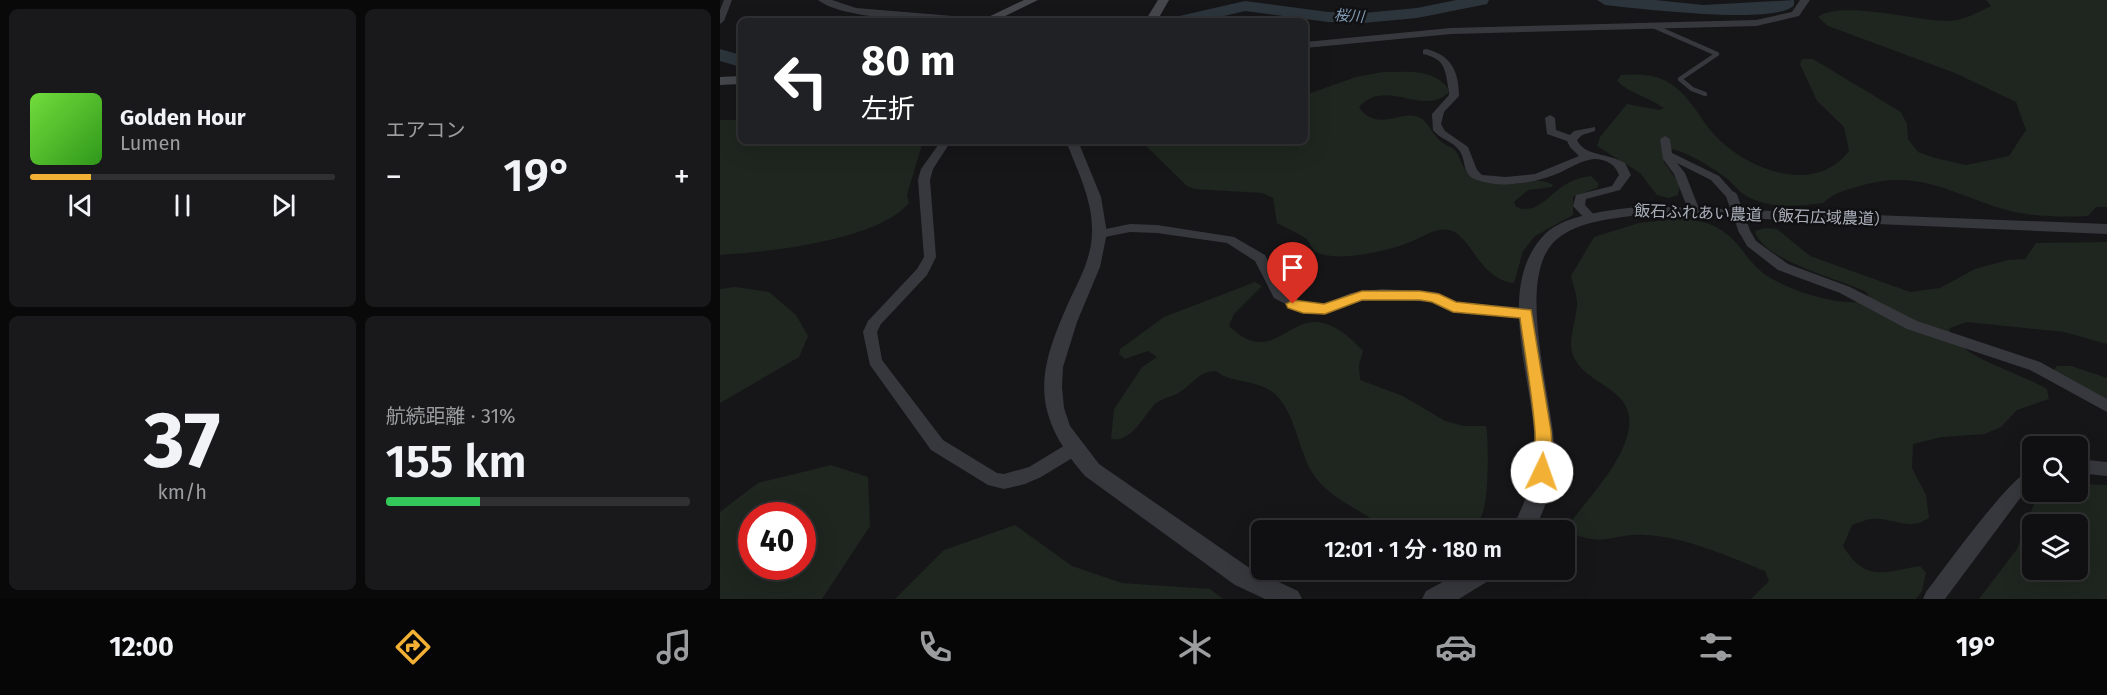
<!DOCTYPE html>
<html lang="ja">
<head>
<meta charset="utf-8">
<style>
  body { margin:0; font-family:"Fira Sans","Noto Sans JP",sans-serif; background:#19191b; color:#f1f3f6; height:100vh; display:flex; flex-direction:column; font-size:22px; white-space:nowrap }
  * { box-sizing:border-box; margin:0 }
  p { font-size:20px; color:#9c9d9f }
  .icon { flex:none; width:33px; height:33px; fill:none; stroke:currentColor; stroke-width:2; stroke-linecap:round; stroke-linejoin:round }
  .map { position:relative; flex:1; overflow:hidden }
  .drawer { display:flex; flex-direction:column; gap:9px; padding:9px; background:#09090a; width:720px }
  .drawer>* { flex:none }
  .guide { position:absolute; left:18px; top:18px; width:570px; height:126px; border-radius:9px; box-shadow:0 6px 24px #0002,0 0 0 2px #303032; background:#202124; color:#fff; overflow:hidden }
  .tools { position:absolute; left:1302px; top:436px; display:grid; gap:12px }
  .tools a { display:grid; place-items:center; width:66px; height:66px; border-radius:9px; background:#101012; box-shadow:0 6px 24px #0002,0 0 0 2px #303032; font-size:30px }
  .speed { position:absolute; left:18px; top:502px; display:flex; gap:12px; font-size:30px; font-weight:700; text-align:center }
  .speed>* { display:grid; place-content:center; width:78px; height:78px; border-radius:50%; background:#101012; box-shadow:0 6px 24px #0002,0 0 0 2px #303032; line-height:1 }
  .speed .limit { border:9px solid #d22; background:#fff; color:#111 }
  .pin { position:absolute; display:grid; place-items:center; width:51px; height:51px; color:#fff; margin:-62px -26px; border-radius:50% 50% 50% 0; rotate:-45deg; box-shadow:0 0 6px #0007 }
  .pin .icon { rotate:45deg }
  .me { position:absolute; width:66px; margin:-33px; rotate:3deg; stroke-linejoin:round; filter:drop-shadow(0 0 4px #0008) }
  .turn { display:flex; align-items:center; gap:21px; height:126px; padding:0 24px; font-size:27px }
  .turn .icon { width:78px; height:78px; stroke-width:2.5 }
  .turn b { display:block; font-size:42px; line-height:51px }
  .big { font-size:45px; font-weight:600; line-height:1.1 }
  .drawer .tile { flex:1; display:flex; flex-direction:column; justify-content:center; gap:9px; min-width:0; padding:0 21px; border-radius:9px; background:#19191b }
  .drawer .dial { align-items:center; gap:0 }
  .dial b { font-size:78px; line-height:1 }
  .song { display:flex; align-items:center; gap:18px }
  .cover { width:72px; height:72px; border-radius:9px; background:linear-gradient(135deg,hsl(100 70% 55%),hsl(110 70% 35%)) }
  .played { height:6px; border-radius:3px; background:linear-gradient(90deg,#f2b134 20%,#303032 20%) }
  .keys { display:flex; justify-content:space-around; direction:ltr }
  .heat { display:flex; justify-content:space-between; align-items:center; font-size:33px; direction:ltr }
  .charge { height:9px; border-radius:4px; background:linear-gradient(90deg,#34c759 31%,#303032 0) }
  .drawer .tiles { flex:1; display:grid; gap:9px; grid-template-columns:repeat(2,1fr) }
  .trip { position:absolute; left:531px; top:520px; width:324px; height:60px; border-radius:9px; background:#101012; box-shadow:0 6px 24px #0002,0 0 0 2px #303032; font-weight:600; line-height:60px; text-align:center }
  .dock { display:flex; height:96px; justify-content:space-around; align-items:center; background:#060607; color:#9c9d9f }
  .dock .icon { width:42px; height:42px }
  .dock .on { color:#f2b134 }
  .dock b { font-size:27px; color:#f1f3f6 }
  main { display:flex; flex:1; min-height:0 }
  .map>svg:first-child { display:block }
  .green { fill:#1e261f; fill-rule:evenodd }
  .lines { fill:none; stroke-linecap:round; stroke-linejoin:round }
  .river { fill:#2c353c; fill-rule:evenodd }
  .service { stroke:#37383d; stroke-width:4.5 }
  .minor { fill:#37383d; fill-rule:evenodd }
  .tertiary { fill:#37383d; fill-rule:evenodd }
  .secondary { fill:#45474d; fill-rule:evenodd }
  .minor-bridge { stroke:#37383d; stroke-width:11 }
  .route { fill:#f2b134; stroke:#9d7322; stroke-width:1.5 }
  .labels { text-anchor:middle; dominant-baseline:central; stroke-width:5; stroke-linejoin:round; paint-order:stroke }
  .far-water-label { font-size:15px; font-style:italic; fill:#7f9bb3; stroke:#111113 }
  .street-label { font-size:16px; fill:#a8adb8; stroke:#111113 }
</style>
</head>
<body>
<main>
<section class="drawer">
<div class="tiles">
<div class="tile">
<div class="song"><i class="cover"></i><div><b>Golden Hour</b><p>Lumen</p></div></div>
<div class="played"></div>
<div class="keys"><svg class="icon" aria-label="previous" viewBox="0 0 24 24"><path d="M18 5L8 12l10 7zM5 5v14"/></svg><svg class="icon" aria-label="pause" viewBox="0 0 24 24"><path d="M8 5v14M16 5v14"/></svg><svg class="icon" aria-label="next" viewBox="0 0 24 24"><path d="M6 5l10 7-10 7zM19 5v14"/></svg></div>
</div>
<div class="tile"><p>エアコン</p>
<div class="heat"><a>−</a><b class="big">19°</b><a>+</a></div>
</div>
<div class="tile dial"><b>37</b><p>km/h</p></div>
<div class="tile"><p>航続距離 · 31%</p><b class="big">155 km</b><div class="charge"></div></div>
</div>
</section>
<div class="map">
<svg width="1387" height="599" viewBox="0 0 1387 599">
  <rect width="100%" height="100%" fill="#161618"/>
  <path class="green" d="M1266 0H1387V207H1376L1368 216C1346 217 1322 217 1300 213 1241 201 1205 166 1140 186 1125 190 1114 193 1103 203 1078 206 1053 209 1030 198 1019 193 1014 184 1005 177 988 165 962 148 942 148L944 162 960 185 958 195 949 198 937 195 920 173 877 146 880 137 907 104 939 110 944 108C929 97 910 94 897 81L901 75C916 74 932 74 946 81 967 92 978 115 992 132 1024 169 1094 197 1129 151L1124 127 1097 101 1080 64 1082 59H1093L1181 112 1187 124 1188 139 1198 152 1215 158 1246 165 1289 156 1306 130 1296 102 1235 73 1108 26 1098 17C1120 0 1196 21 1227 21 1243 21 1256 13 1271 6Z
    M663 72C688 72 715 68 730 91 705 119 666 76 639 107 658 135 684 106 702 119 710 125 714 137 723 143 727 146 732 147 735 150 742 159 742 171 753 177 764 182 781 184 793 184 808 184 819 176 833 185L832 187 808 190 794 202 796 207C817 215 829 195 843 186 852 180 862 177 871 176L879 184 877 188 853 197V215L815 236 803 251 794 283C758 279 751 234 729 230 716 227 701 238 690 242 669 251 616 263 596 252 591 249 590 241 585 238 577 232 565 228 557 223L553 198 542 193 474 189 467 186 421 141H585V95L636 77Z
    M0 120H21V141H203L187 195 189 203C157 241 48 252 0 255Z
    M963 218C973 220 985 222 994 226 1018 237 1024 258 1043 273 1066 290 1125 310 1151 299L1146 292C1120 279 1041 260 1035 231L1045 228 1057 229 1090 256 1190 292 1220 288 1255 269 1288 260 1305 259 1316 243 1387 242V344L1344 332 1247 322 1230 328 1229 335C1253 362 1296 371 1327 389L1329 399 1297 410 1281 427 1265 434 1222 437 1193 444 1192 468 1206 495 1209 518C1188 532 1173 517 1151 519 1145 520 1138 523 1132 525L1123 546C1146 583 1163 572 1200 566L1206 573 1202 591 1196 599H1031L1049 581 1045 571C1007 556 966 537 925 535 896 533 887 546 856 535L850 523C870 495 934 432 899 397 885 383 863 376 854 358 846 342 857 320 857 303 857 295 853 285 851 276L874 237 919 223Z
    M535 282 542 286 514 314 509 326C549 365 566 320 597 322 616 324 631 338 643 351L639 365 640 380 683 396 725 421 744 426H766C769 443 769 502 761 517 758 522 751 527 747 531H669C645 511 614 502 595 477 578 453 577 415 555 394 538 379 512 384 496 371 479 371 473 384 460 392 452 397 441 398 434 405 423 417 411 443 391 439L394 409 422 367 437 357 428 351 405 359 399 354 400 349 444 317Z
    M15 287 49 292 76 315 88 336 79 357 0 403V289Z
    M1337 366H1351L1387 378V402L1333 371Z
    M111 465 148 477 150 526 102 599H0V512L38 483ZM32 516H82V567H32Z
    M1360 484 1387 485V599H1259L1297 549 1314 504 1342 492H1358ZM1312 525H1358V570H1312Z
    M295 525 352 566 402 583 490 589 503 599H175L224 550Z"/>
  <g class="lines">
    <path class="river" d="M736 0H769L767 4 697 18 643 23 608 22 525 11 483 21H452L455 17 525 1 608 12 643 13 697 8Z
      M877 0H935L983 5 1074 0V5C1058 26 915 8 885 5Z
      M0 49 21 55V67L0 61Z"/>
    <path class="service" d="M931 25 997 54 960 79 972 89 985 94"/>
    <path class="minor" d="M4 0H12L4 21 0 24V10Z
      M706 49C731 55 739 71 739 96L724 112 721 124 725 131 748 147 757 170 762 175 786 177 815 174 859 156 850 147 847 141 827 134 825 118 830 115 835 118 836 130 850 135 854 131 875 127V131L862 135 857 140C864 156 888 153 905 163L911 175 900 190 866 199 865 205 876 217 870 221 866 220 853 206 856 195 892 186 899 175C895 164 886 159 874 159 862 160 850 168 839 173 816 183 781 189 757 180 741 175 747 160 739 150 732 141 720 139 713 130L712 114 729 95V91C725 70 726 59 703 54V50Z
      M945 136 950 139 952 153 999 176 1016 195 1018 197 1016 199H1008L991 180 957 163 965 173 980 211 974 215 970 214 954 174 943 159 940 139Z
      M221 141H231L213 169 210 180 216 257 207 275 161 324 157 332 162 360 223 440 277 473 284 474 309 467 347 444 353 442 359 444 361 449 359 454 321 477 305 484 284 489 268 485 211 450 150 365 143 332 148 321 197 269 204 257 198 180 201 169Z
      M410 224 437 225 514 237 545 255 564 292 585 303 604 304 631 293 662 289 715 292 736 302 806 308 813 313 806 318 733 312 712 302 662 299 633 302 605 314 583 313 554 298 535 261 507 243 437 233 410 232 380 238 374 234 376 231Z
      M1024 226 1028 227 1036 241 1068 264 1130 287 1197 321 1320 362 1387 399V412L1310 370 1187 329 1120 293 1058 270 1027 246 1018 230Z
      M1358 459 1387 462V476L1358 473Z
      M1312 469V486L1301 497 1225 599H1203L1206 592C1225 568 1289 477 1312 469Z"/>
    <path class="tertiary" d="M98 0H112L136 8 257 18 262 21C225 21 126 22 98 0Z
      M1080 0H1090L1079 16 1036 26 731 34 585 48V42L731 28 1036 20 1072 12Z
      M346 141H358L381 197 387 233 380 267 357 322 343 367 342 387 344 408 350 426 379 464 531 569 578 591 582 599H545L515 585 365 476C309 410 317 372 351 297 361 277 372 255 372 232 373 200 357 170 346 141Z
      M924 206 1387 224V234L924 214C895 219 860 220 837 239 792 277 835 402 835 457 835 483 825 508 814 531H791C802 507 814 485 815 458 818 390 771 289 825 234 846 213 896 210 924 206Z
      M745 570H776L773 578 739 599H702L706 591Z"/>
    <path class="secondary" d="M304 0H318L275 21H260Z
      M438 0H449L437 21H425Z
      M21 76V84L0 85V77Z"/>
    <path class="minor-bridge" d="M1012 197 1024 230"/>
  </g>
  <path class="route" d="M642 291H700L719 294 736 302 811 310 831 431 833 459 828 477 822 480 816 477C812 469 816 443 815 431 812 393 805 355 800 318L733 312 712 302 700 300H642L605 314 583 313 568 308 566 304 573 300 604 304Z"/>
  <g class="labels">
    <g class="far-water-label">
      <text transform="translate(629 16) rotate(4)">桜川</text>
    </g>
    <g class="street-label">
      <text transform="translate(1042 215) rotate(2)">飯石ふれあい農道（飯石広域農道）</text>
    </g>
  </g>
</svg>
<div class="tools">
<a><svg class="icon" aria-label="search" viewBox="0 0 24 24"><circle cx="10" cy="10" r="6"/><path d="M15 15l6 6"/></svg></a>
<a><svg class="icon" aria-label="layers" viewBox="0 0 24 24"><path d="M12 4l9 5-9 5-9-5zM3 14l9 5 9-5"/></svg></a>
</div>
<div class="speed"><div class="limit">40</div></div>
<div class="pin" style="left:573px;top:304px;background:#d93025"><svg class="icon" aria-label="arrive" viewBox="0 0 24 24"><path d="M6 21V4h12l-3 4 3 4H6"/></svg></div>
<svg class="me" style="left:822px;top:472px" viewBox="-20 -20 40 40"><circle r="19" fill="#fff"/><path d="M0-13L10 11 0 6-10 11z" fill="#f2b134"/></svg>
<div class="trip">12:01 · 1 分 · 180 m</div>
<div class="guide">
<div class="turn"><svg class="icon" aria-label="left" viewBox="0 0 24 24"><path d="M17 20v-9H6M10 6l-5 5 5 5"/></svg><div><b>80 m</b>左折</div></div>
</div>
</div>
</main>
<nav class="dock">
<b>12:00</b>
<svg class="icon on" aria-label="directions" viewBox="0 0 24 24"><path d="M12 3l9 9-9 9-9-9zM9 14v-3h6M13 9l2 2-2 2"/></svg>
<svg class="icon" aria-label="music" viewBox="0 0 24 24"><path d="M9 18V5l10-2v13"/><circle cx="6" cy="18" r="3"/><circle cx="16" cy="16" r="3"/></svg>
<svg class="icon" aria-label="phone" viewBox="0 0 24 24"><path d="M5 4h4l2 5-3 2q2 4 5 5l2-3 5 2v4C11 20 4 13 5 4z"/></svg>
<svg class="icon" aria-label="climate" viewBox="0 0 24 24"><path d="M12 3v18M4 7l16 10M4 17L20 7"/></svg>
<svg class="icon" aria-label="car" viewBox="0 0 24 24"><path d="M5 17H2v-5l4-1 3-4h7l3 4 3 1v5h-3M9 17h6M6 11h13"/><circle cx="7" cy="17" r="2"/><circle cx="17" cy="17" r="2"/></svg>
<svg class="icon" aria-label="filters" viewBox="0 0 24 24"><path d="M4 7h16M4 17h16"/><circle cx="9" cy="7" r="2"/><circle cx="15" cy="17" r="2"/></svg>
<b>19°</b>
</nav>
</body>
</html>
